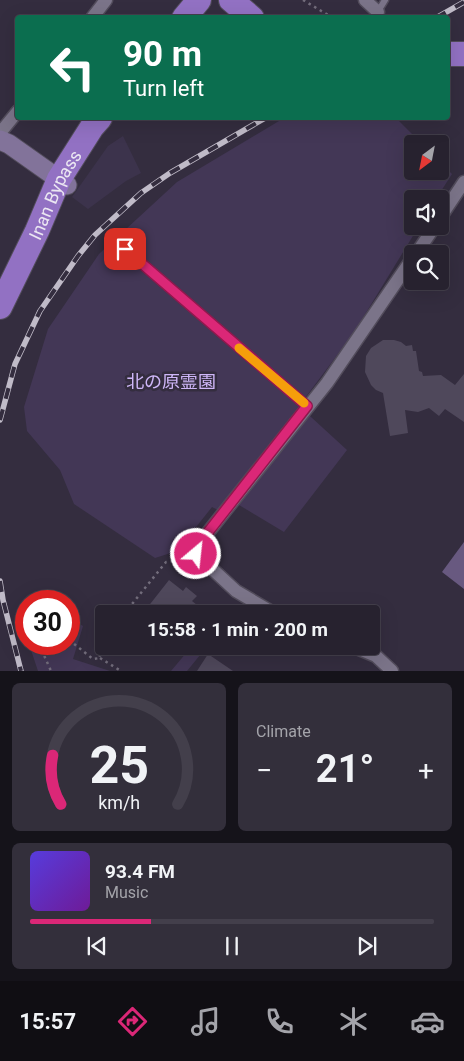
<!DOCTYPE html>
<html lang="en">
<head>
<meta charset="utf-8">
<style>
  body { margin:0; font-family:Roboto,"Noto Sans JP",sans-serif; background:#332f3b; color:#f1f3f6; height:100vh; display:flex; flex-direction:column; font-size:19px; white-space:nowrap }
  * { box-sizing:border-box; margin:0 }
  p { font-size:16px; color:#a4a4aa }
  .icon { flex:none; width:28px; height:28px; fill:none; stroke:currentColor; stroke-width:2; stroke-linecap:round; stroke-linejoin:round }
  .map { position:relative; height:671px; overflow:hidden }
  .side { display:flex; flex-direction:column; gap:12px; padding:12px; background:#15131a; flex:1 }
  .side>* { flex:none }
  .banner { position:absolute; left:15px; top:15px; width:435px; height:105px; border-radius:5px; box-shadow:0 5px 20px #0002,0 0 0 1px #433f4b; background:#0b6e4f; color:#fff; overflow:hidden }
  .needle { width:32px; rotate:212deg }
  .buttons { position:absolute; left:404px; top:135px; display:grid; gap:10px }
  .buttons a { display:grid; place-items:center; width:45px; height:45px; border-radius:5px; background:#27222f; box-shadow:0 5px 20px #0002,0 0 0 1px #433f4b; font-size:25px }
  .speed { position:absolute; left:15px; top:590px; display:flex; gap:10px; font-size:25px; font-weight:700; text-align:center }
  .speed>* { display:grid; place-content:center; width:65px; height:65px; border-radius:50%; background:#27222f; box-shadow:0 5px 20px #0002,0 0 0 1px #433f4b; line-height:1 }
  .speed .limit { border:8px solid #d22; background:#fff; color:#111 }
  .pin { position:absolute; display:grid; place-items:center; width:42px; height:42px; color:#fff; margin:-21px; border-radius:10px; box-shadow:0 2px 8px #0006 }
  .me { position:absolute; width:55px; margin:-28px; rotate:28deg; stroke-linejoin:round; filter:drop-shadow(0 0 4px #0008) }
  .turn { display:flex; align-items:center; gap:18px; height:105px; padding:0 25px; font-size:22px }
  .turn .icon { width:65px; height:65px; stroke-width:2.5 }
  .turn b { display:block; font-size:35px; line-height:42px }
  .big { font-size:38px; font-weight:700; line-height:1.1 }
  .side .widget { flex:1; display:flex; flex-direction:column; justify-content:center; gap:8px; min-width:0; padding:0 18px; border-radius:8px; background:#332f3b }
  .side .dial { align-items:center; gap:0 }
  .dial svg { height:130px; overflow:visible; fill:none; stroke:#433f4b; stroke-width:7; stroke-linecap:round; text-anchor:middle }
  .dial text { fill:#f1f3f6; stroke:none }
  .song { display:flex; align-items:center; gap:15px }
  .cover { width:60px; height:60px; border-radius:8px; background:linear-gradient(135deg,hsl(250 70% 55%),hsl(280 70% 35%)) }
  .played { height:5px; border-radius:2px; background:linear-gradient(90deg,#db2777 30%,#433f4b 30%) }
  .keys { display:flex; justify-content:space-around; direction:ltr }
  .heat { display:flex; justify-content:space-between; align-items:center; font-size:28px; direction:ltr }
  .side .tiles { flex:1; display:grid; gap:12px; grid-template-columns:1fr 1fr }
  .widget:last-child { grid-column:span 2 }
  .trip { position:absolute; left:95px; top:605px; width:285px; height:50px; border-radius:5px; background:#27222f; box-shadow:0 5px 20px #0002,0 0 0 1px #433f4b; font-weight:700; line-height:50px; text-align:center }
  .tab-bar { display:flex; height:80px; justify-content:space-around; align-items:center; background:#100e13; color:#a4a4aa }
  .tab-bar .icon { width:35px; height:35px }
  .tab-bar .current { color:#db2777 }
  .tab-bar b { font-size:22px; color:#f1f3f6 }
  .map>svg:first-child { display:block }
  .built { fill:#3c334c }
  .green { fill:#433756 }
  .water { fill:#685980 }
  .building { fill:#4f485b }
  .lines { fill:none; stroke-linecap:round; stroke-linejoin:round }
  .lane-casing { stroke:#524c5b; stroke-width:9 }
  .street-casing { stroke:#524c5b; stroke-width:15 }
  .secondary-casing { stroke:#524c5b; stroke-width:21 }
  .highway-casing { stroke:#524c5b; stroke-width:26 }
  .path { stroke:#736d7c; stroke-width:2.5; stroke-dasharray:2.5 4; stroke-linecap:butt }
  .lane { stroke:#7b7489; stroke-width:6 }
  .street { stroke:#7b7489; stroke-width:12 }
  .secondary { stroke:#82739a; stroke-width:19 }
  .highway { stroke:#9271c3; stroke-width:24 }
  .rail-casing { stroke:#c0bbc8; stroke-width:5.5 }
  .rail { stroke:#342d3f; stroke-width:4; stroke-dasharray:11; stroke-linecap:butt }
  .route-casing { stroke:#8e194d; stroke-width:12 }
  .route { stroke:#db2777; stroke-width:9 }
  .slow { stroke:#f59e0b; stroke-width:9 }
  .labels { text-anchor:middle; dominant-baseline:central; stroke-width:5; stroke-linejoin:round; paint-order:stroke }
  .street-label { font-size:18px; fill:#ebe7f2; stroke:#342d3f }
  .park-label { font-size:18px; fill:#ceb6f7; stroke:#342d3f }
</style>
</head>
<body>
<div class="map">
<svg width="464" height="671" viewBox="0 0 464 671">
  <rect width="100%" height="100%" fill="#342d3f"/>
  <path class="built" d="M123 136 141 173 126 181 88 209 72 197 108 146Z"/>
  <path class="green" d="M284 118H396L422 144H412V171H440V162L452 174 436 199H412V226H419L353 334 299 406 347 450 284 532 229 499 220 511 212 507 177 551 155 558 74 504 60 470 27 431 24 407 48 329 99 254 177 182Z
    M69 618 83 626 73 659 110 671H38L29 644H69Z
    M192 646H203L205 649 187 671H171Z"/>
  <path class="water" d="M464 542V589L442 572Z"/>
  <path class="building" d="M383 340H394L401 342 406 346 412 345 413 351H416L419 371 422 372 423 376 441 375 455 385 464 374V422L445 409 439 416 429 408 418 412 405 410 408 433 390 436 383 393 376 390 371 385 365 372 366 356 371 348Z
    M169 580 183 591 186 587 197 596 192 601 208 614H155L147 608Z
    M208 654 233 671H197Z"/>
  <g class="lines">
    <defs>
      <path id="lane" d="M374 18 385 0
        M125 249 307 406"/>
      <path id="street" d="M365 0 378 12
        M92 18 106 0
        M0 133 18 111
        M440 218 464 182
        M416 254 435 226
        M275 614 236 591 196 554 198 545 327 383 412 259
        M352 646 376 656 392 671"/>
      <path id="secondary" d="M0 140 9 144 67 185"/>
      <g id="highway">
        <path d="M231 0 252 18"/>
        <path d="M184 18 199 0"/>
        <path d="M448 54H464"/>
        <path id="s1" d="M0 307 37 231 59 179 92 127 100 118"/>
      </g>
    </defs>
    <use href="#lane" class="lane-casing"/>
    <use href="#street" class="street-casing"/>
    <use href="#secondary" class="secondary-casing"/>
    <use href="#highway" class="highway-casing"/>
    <path class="path" d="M303 0 333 18
      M124 614 166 562 185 560
      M69 640 93 659 100 658 99 644 104 638
      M39 644 51 671
      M100 658 121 671"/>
    <use href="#lane" class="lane"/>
    <use href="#street" class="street"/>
    <use href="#secondary" class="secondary"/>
    <use href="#highway" class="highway"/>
    <defs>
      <path id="rail" d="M436 18 464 2
        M0 420 15 364 40 311 78 256 95 235 141 193 170 173 265 118
        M0 581 3 600 21 671"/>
    </defs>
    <use href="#rail" class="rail-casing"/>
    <use href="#rail" class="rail"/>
  </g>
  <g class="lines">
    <defs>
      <path id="route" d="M125 249 307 406 198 545 196 554"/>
    </defs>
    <use href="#route" class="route-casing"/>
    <use href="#route" class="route"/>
    <path class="slow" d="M239 348 304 403"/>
  </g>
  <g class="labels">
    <g class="street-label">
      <text stroke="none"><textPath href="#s1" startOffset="125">Inan Bypass</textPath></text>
    </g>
    <g class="park-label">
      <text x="171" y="381">北の原霊園</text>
    </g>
  </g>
</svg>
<div class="buttons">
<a><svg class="needle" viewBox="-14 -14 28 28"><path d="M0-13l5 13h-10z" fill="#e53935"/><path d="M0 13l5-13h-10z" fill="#a4a4aa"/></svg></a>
<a><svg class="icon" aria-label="sound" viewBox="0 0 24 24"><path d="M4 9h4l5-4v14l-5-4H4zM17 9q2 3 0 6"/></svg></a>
<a><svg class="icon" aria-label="search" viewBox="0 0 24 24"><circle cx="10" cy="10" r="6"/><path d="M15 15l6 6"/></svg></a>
</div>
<div class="speed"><div class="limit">30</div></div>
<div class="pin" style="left:125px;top:249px;background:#d93025"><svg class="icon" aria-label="arrive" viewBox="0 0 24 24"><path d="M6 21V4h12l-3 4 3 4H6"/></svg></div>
<svg class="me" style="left:196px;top:554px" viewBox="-20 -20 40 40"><circle r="17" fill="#db2777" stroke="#fff" stroke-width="3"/><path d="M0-11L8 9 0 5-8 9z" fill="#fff"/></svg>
<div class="trip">15:58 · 1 min · 200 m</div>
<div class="banner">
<div class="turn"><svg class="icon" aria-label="left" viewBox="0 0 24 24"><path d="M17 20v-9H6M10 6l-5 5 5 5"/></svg><div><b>90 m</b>Turn left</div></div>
</div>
</div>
<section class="side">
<div class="tiles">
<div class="widget dial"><svg viewBox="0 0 100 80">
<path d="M14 69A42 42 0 1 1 86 69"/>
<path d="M14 69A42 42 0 0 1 9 39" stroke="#db2777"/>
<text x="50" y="56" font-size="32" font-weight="700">25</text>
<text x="50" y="72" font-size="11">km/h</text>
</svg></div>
<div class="widget"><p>Climate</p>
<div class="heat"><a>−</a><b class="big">21°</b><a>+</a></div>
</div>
<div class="widget">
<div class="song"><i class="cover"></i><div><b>93.4 FM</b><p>Music</p></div></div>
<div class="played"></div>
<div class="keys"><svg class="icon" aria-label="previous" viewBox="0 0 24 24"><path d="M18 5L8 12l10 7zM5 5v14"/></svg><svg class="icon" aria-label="pause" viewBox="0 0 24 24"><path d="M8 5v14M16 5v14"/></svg><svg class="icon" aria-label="next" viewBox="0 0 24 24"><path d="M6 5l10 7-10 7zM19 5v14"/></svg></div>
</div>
</div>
</section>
<nav class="tab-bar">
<b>15:57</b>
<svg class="icon current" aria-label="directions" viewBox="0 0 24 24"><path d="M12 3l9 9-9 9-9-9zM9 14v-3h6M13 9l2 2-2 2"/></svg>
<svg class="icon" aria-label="music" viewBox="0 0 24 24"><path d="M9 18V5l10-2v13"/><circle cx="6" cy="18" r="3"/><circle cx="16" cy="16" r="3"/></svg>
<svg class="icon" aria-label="phone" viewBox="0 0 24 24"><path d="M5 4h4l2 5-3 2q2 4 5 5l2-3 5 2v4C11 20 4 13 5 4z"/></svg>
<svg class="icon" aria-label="climate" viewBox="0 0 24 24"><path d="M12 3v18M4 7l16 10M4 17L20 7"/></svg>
<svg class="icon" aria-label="car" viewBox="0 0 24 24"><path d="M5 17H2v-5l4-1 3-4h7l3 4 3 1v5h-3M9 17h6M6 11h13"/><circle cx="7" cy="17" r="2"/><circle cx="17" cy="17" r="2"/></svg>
</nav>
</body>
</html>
